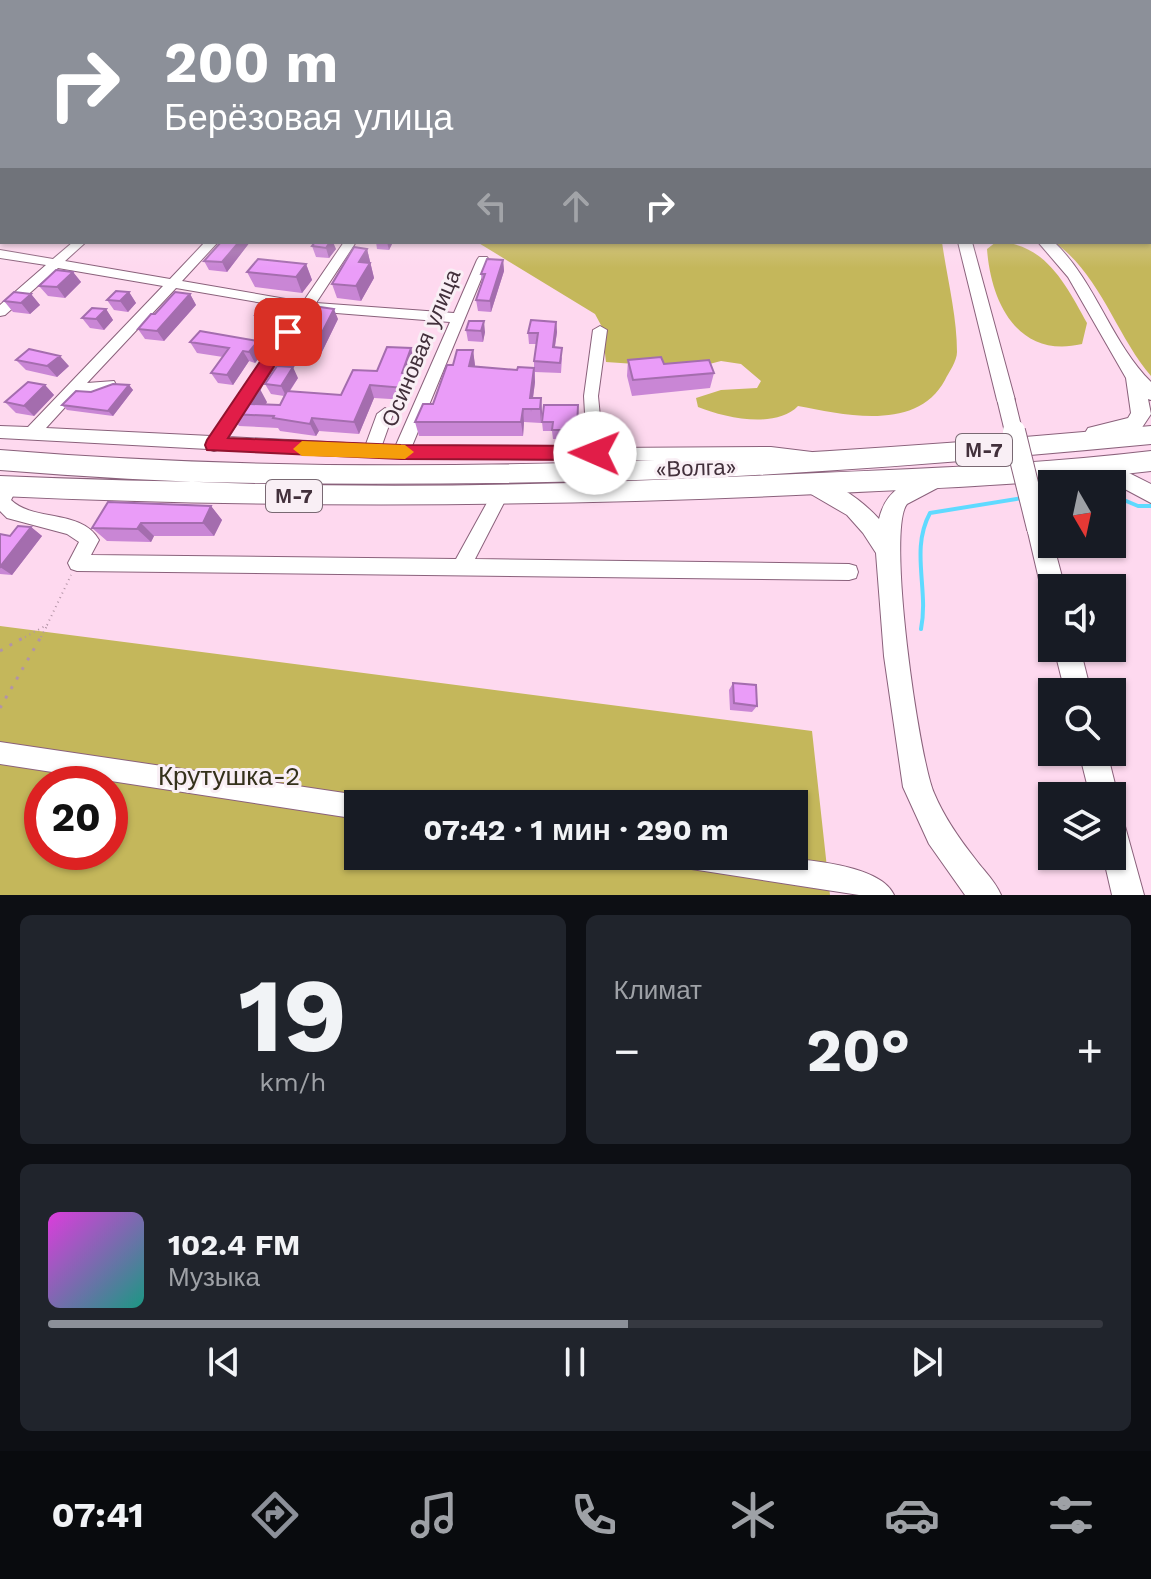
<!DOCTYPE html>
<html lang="ru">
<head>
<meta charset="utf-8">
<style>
  body { margin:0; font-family:"Work Sans",sans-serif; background:#20242c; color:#f1f3f6; height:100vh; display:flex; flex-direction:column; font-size:30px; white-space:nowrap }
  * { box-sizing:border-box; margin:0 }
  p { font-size:26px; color:#9ea1a6 }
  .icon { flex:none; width:44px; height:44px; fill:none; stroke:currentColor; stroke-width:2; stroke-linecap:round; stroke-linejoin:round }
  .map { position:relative; height:895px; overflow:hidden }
  .drawer { display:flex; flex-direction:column; gap:20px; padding:20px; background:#0d0f14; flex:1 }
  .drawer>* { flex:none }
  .banner { position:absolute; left:0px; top:0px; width:1152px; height:244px; box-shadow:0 2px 6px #0004; background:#8c9099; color:#fff; overflow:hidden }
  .needle { width:52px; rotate:171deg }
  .controls { position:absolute; left:1038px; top:470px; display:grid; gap:16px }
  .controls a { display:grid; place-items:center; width:88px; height:88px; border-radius:0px; background:#171b24; box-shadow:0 2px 6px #0004; font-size:40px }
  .speed { position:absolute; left:24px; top:766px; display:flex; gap:16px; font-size:40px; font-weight:700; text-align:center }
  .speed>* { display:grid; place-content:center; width:104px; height:104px; border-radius:50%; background:#171b24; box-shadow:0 2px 6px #0004; line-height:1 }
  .speed .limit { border:12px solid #d22; background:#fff; color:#111 }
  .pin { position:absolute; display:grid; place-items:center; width:68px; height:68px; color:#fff; margin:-34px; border-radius:16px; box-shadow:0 4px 12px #0006 }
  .me { position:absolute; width:88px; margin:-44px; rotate:271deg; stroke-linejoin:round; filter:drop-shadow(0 0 6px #0008) }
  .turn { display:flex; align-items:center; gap:28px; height:168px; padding:0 32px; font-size:36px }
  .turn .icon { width:104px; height:104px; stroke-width:2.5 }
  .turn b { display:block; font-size:56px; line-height:68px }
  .lanes { display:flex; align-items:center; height:76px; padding:0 32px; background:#0003; justify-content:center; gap:40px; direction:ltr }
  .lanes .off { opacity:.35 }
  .big { font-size:60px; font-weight:700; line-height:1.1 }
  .drawer .widget { flex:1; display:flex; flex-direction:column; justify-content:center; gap:12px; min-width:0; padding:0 28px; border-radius:12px; background:#20242c }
  .drawer .dial { align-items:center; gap:0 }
  .dial b { font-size:104px; line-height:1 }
  .song { display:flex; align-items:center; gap:24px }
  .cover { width:96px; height:96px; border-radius:12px; background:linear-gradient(135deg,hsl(300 70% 55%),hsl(170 70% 35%)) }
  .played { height:8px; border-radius:4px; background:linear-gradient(90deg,#8c9099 55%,#363941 55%) }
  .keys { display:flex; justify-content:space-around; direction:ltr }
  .heat { display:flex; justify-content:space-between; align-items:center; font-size:44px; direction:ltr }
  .drawer .tiles { flex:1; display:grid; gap:20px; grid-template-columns:1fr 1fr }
  .widget:last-child { grid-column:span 2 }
  .trip { position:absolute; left:344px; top:790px; width:464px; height:80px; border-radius:0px; background:#171b24; box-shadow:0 2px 6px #0004; font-weight:700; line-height:80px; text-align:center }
  .tab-bar { display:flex; height:128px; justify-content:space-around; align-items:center; background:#090b0e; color:#9ea1a6 }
  .tab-bar .icon { width:56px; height:56px }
  .tab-bar .active { color:#8c9099 }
  .tab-bar b { font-size:36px; color:#f1f3f6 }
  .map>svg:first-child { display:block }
  .green { fill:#c4b75b; fill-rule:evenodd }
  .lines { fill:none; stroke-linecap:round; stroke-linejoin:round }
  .stream { stroke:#5fdaff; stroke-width:4 }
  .minor-casing { stroke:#8a617b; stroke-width:2 }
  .major-casing { stroke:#8a617b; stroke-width:2 }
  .highway-casing { stroke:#8a617b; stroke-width:2 }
  .path-far1 { stroke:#b294a6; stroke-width:2; stroke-dasharray:1 4; stroke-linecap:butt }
  .path { stroke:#b294a6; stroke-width:3; stroke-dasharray:3 8; stroke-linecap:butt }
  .minor { fill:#fff; fill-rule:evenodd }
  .major { fill:#fff; fill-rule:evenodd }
  .highway { fill:#fff; fill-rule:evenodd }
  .major-bridge-far1-casing { stroke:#8a617b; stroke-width:19; stroke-linecap:butt }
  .major-bridge-casing { stroke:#8a617b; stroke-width:24; stroke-linecap:butt }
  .major-bridge-far1 { stroke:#fff; stroke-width:17 }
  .major-bridge { stroke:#fff; stroke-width:22 }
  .wall { fill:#c986d5 }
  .shaded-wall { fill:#a46dae }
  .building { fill:#ea9cf8; stroke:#a46dae; stroke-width:2 }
  .route { fill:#e11d48; stroke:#92132f; stroke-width:2 }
  .slow { fill:#f59e0b }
  .labels { text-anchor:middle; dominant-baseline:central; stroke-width:6; stroke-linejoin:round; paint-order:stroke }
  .shield { fill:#f9eff5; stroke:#796973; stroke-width:2 }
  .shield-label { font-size:20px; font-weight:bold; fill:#42303b }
  .street-label { font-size:22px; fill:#42303b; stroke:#f9eff5 }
  .near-park-label { font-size:26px; fill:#34311b; stroke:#f9eff5 }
</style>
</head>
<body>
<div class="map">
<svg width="1151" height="895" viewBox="0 0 1151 895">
  <rect width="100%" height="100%" fill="#fed9ef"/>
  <path class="green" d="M1151 159V376C1116 335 1100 274 1054 242H1150Z
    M477 242H942C947 278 957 316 957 352 957 361 949 372 945 380 917 432 845 415 798 406 776 429 725 418 698 407L696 398 721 390 757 388 761 381 741 364 721 361 694 368 606 362 602 327 595 314Z
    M996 242C1045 242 1066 285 1087 323L1082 344C1018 359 991 303 987 249Z
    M0 626 812 731 830 895H0ZM42 784H110V852H42ZM358 804H794V856H358Z"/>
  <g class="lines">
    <path class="stream" d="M1112 495 1138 506H1151
      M1039 497 1052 495
      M921 629C929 589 910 550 930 513L1022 498"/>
    <defs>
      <path id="minor" d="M73 242H86L65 261 170 279 205 242H218L182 281 303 302 344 242H356L316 303 454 313 477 260 479 257H487L489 260 412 446 587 448 584 396 593 330 600 326 607 330 598 396 603 448 771 447 812 452 814 457 812 462 401 458 220 449 214 451 208 449 0 438V426L28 427 163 286 58 268 5 315 0 316V305L46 265 0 258V250L53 259ZM176 288 298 309 211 436 46 428 78 393 95 394 114 389 116 385 114 381 87 383ZM311 311 450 322 396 445H382L393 414 385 408 377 414 366 444 228 437Z
        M10 479 16 481 18 486 11 500C34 522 82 509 99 540L91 555 456 559 494 490 500 488 506 490 508 495 475 559 849 564 856 566 858 572 856 578 849 580 77 571 71 569 68 563 79 542 67 534 7 518 0 511V489L4 481Z
        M0 742 358 795 366 799 368 804H358V819L0 764Z
        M673 856C717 856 875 850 894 895H859L685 868 676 865Z"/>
      <path id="major" d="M958 242H972L1015 400 1013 405H999L997 400Z
        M1038 242H1054C1096 282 1110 341 1151 382V400L1148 399 1151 414 1141 429 1095 440 1088 438 1085 433 1088 428 1128 418 1131 413 1126 378 1068 277Z
        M1088 465 1125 471 1151 484V503L1121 487 1081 479 1078 473 1081 467Z
        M936 471 943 473 946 479 943 485 907 504C886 530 919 759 934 793 944 817 960 840 976 860 985 872 995 881 1001 895H965L929 844 903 787 884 656 876 553 863 533 847 515 804 490 801 484 804 478 811 475C837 484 860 498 879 519 886 489 908 480 936 471Z
        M1038 519 1046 521 1049 528 1065 588H1052V598L1045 596 1041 588 1027 528 1030 521Z
        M1054 648H1080L1091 692H1065Z
        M1079 752H1107L1118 796 1114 806 1112 807V796H1090Z
        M1112 815 1123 819 1144 895H1112L1103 856H1112Z"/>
      <path id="highway" d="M1151 426V444C770 481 382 502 0 470V450C383 481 770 461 1151 426Z
        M1151 451V471C1033 485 915 489 796 495 530 507 266 508 0 496V476C266 487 530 486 796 474 915 469 1033 465 1151 451Z"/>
    </defs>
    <use href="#minor" class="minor-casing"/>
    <use href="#major" class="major-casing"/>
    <use href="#highway" class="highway-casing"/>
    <path class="path-far1" d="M25 637 47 625 71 575
      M41 637 47 626"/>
    <path class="path" d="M0 651 28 635
      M0 708 42 635"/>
    <use href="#minor" class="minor"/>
    <use href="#major" class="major"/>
    <use href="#highway" class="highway"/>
    <defs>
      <path id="major-bridge-far1" d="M1006 400 1014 433"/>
      <path id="major-bridge" d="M1014 431 1038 528"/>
    </defs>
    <use href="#major-bridge-far1" class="major-bridge-far1-casing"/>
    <use href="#major-bridge" class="major-bridge-casing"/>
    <use href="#major-bridge-far1" class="major-bridge-far1"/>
    <use href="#major-bridge" class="major-bridge"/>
  </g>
  <path class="wall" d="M221 242H250L227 272 209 270 204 261Z
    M376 242H393L389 250 377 249Z
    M312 246 336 249 329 258 316 257Z
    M367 249 374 278 361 301 337 298 332 284Z
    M503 260 504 271 491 312 478 311 476 300 482 283 481 274Z
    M306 264 312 280 302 293 255 287 247 272Z
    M73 272 81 282 65 298 48 296 39 286Z
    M129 292 136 303 128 312 114 310 107 300Z
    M31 294 40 305 30 314 13 312 4 301Z
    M190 294 196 305 164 341 145 339 138 329 155 314Z
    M280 301 285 311 274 327 260 325 255 315Z
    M106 309 113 320 104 330 90 328 82 318Z
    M338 319 319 358 291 355 286 345 304 332Z
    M556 322 557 332 555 347 562 358 561 373 535 372V382L533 398H541L542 412 541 423 524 422 523 436H419L415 422 433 404 453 365 473 350 475 367 517 370 534 368V361L537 344H529L528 333Z
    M466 330 485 332 483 342 468 341Z
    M190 342 264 352 255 363 249 361 233 385 218 383 211 373 223 357 197 353Z
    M411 348 414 361 409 376 413 387 407 400 374 398 359 434 319 431 316 436 280 431 278 428 239 426 231 414 267 402 266 404 280 405 284 396 271 394 265 384 298 378 290 391 341 395Z
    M16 360 69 366 57 377 26 370Z
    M628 360 714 373 710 388 632 396 627 376Z
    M45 385 54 395 34 416 16 413 5 402Z
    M129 385 133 390 113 416 67 410 62 405 91 392Z
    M578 405 577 440 553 439 552 431H543L542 422Z
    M211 506 222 520 214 536H154L151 542 107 541 92 528Z
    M31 527 42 536 12 575 0 574V534L10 536Z
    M733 683 757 706 752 712 730 710 729 690Z"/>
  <path class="shaded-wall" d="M2 169V184L0 185V170Z
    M239 242H250L227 272 222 262Z
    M330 242H333L336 249 329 258 326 248Z
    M387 242H393L389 250Z
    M367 249 374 278 361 301 356 286 359 262Z
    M503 260 504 271 491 312 490 301Z
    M306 264 312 280 302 293 296 277Z
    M73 272 81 282 65 298 57 287Z
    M129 292 136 303 128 312 120 301Z
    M31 294 40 305 30 314 21 303Z
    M190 294 196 305 164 341 157 331Z
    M280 301 285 311 274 327 269 317Z
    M106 309 113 320 104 330 96 319Z
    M334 309 338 319 319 358 314 348Z
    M484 321 485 332 483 342 481 331Z
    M556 322 557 332 553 358V347Z
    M258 341 264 352 255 363 249 352Z
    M411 348 414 361 409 376 413 387 407 400 404 388 402 373Z
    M473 350 475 365 472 380 469 366Z
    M243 351 249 361 233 385 227 375Z
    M60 356 69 366 57 377 47 366Z
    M293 367 298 378 286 396 281 386Z
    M534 368 535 382 531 412 530 398Z
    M45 385 54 395 34 416 24 406Z
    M129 385 133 390 113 416 108 411Z
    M370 385 374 398 359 434 354 422Z
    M260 389 267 402 258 416 251 404Z
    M541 398 542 412 541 423 540 409Z
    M523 409 524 422 523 436 521 422Z
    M312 418 319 431 316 436 310 424Z
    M211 506 222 520 214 536 203 523Z
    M141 523 154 536 151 542 137 529Z
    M31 527 42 536 12 575 0 567Z"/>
  <path class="building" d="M221 242H239L222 262 204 261Z
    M315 242H330L326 248 312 246Z
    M354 247 367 249 359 262 370 263 356 286 332 284Z
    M258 259 306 264 296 277 247 272Z
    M487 259 503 260 490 301 476 300 485 274H481Z
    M56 270 73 272 57 287 39 286Z
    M116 291 129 292 120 301 107 300Z
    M14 292 31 294 21 303 4 301Z
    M175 292 190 294 157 331 138 329 151 314H155Z
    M266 299 280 301 269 317 255 315Z
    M320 307 334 309 314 348 286 345 295 331 304 332Z
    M92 308 106 309 96 319 82 318Z
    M531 320 556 322 553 347 562 348 560 363 534 361 538 333H528Z
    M469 321H484L481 331 466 330Z
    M200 331 258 341 249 352 243 351 227 375 211 373 229 348 190 342Z
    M387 347 411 348 402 373 409 374 404 388 370 385 354 422 312 418 310 424 273 418 274 416 231 414 249 388 260 389 251 404 280 405 287 391 341 395 353 370 377 371Z
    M29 349 60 356 47 366 16 360Z
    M457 350H473L469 366 517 370 518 367 534 368 530 398H541L540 409H523L521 422H415L423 404H433L447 365H453Z
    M661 357 664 364 709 360 714 373 633 380 628 360Z
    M277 366 293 367 281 386 265 384Z
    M28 382 45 385 24 406 5 402Z
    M113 384 129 385 108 411 62 405 76 391 91 392Z
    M544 405H578L577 430H552L553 422H542Z
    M108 502 211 506 203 523H141L137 529 92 528Z
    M18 526 31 527 0 567V534L10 536Z
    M733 683 756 685 757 706 734 703Z"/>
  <linearGradient id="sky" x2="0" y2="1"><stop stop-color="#71c3f1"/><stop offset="0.53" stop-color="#ffeef8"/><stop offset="1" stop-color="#ffeef8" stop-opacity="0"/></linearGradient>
  <rect width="1151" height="268" fill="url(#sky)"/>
  <path class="route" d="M288 327 296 332 228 438 401 445 595 446 604 453 595 460 401 459 207 450 205 445 207 440 282 329Z"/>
  <path class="slow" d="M302 441 405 445 414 452 405 459 302 456 293 449Z"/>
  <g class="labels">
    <g class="shield">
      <rect x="956" y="434" width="56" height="32" rx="6"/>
      <rect x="266" y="480" width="56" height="32" rx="6"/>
    </g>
    <g class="shield-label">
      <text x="984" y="450">М-7</text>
      <text x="294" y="496">М-7</text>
    </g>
    <g class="street-label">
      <text transform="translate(421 348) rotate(-67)">Осиновая улица</text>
      <text transform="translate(696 468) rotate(-2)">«Волга»</text>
    </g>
    <g class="near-park-label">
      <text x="229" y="776">Крутушка-2</text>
    </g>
  </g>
</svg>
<div class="controls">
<a><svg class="needle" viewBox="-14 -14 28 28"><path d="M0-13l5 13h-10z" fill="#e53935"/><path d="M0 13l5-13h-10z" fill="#9ea1a6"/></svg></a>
<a><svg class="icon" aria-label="sound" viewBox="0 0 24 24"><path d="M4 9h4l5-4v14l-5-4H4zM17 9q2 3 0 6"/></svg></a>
<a><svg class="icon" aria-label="search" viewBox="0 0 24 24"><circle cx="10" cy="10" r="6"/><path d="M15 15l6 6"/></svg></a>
<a><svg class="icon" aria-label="layers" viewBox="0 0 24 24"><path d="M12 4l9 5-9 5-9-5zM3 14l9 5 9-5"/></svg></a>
</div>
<div class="speed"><div class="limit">20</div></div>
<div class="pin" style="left:288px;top:332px;background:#d93025"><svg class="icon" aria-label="arrive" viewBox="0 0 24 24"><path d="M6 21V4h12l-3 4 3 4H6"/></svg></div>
<svg class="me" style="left:595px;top:453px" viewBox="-20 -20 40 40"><circle r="19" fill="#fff"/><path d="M0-13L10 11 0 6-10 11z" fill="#e11d48"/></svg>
<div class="trip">07:42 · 1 мин · 290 m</div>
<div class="banner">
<div class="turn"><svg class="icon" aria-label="right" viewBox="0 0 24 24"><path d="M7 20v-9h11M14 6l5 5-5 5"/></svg><div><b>200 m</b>Берёзовая улица</div></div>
<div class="lanes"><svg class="icon off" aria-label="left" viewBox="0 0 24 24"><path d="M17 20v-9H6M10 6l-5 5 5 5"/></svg><svg class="icon off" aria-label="ahead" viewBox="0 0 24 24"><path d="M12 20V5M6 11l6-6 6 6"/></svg><svg class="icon" aria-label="right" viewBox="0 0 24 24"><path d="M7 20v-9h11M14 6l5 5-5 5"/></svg></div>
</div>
</div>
<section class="drawer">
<div class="tiles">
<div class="widget dial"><b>19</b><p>km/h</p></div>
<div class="widget"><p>Климат</p>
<div class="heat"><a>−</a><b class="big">20°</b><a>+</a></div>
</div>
<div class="widget">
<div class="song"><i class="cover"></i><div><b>102.4 FM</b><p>Музыка</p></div></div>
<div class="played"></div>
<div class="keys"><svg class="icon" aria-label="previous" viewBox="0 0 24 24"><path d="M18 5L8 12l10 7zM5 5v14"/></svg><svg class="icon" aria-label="pause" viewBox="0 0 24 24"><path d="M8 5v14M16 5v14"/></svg><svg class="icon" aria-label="next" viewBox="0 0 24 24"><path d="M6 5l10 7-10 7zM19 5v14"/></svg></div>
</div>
</div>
</section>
<nav class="tab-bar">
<b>07:41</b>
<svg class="icon active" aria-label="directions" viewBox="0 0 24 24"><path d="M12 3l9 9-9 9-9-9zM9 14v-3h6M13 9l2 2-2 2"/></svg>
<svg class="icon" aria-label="music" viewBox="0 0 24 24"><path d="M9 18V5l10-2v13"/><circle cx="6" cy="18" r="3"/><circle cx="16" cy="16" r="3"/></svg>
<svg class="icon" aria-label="phone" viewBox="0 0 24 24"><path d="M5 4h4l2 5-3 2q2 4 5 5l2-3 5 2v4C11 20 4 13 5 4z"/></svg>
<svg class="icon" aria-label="climate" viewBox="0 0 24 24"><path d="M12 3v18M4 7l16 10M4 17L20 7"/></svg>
<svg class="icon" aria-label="car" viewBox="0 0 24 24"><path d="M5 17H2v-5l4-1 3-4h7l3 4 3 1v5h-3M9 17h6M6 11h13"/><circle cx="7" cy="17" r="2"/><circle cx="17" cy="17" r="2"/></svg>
<svg class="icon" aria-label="filters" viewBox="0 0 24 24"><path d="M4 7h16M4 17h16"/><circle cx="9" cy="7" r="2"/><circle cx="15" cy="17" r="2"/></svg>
</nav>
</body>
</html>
